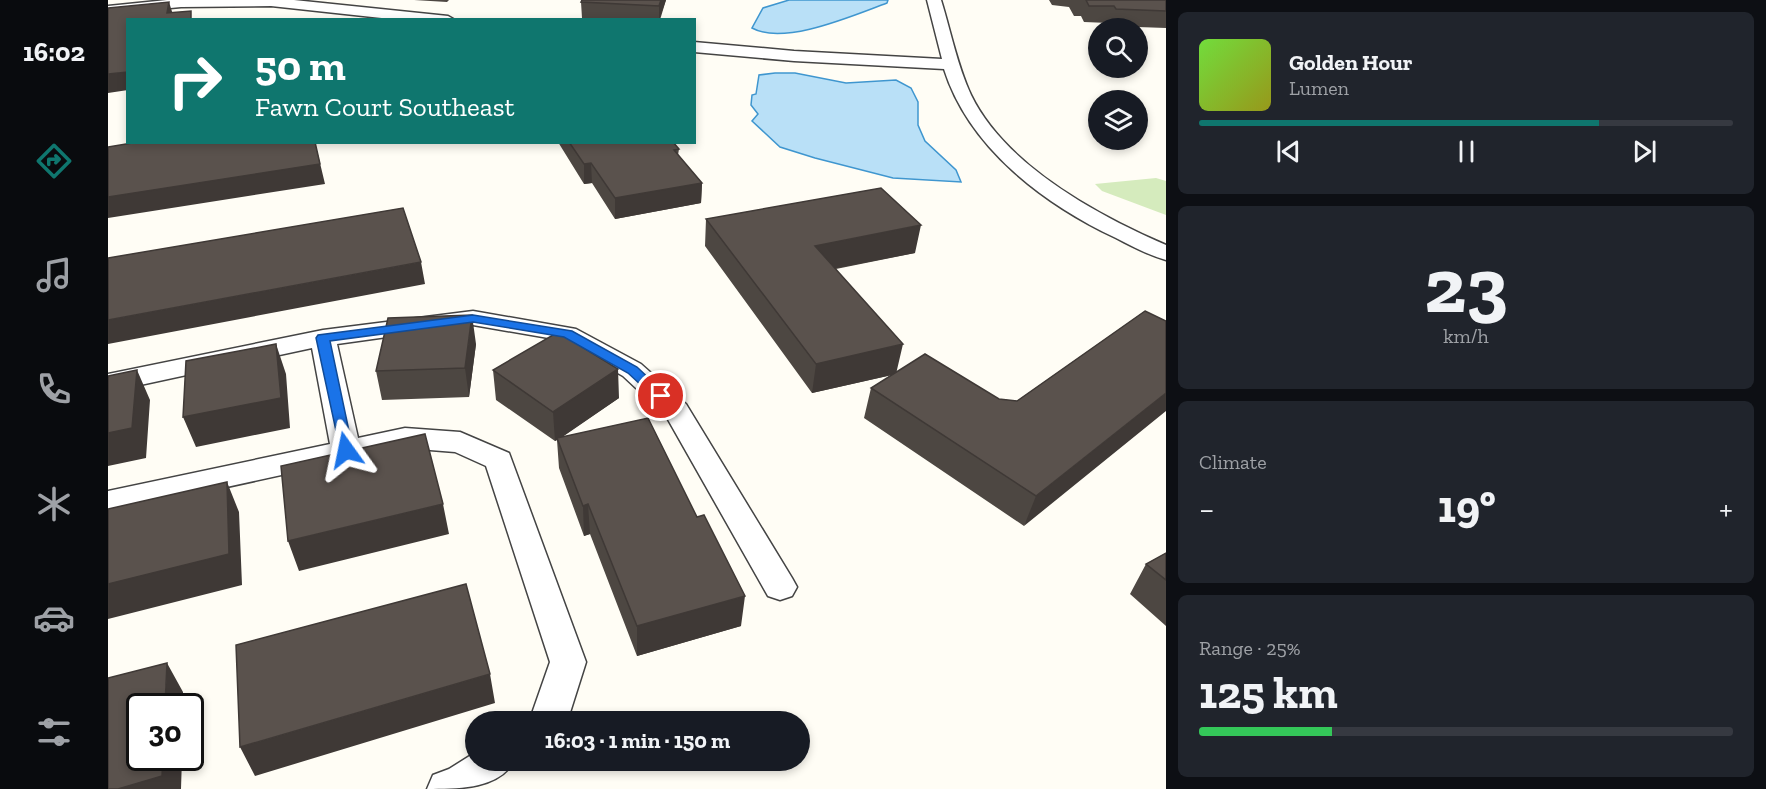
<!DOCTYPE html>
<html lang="en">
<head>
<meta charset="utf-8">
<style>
  body { margin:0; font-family:"Zilla Slab",serif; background:#20242c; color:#f1f3f6; height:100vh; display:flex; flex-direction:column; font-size:22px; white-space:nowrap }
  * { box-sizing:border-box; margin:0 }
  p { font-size:20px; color:#9ea1a6 }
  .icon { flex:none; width:33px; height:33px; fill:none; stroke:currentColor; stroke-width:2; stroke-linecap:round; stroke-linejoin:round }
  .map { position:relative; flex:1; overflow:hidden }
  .drawer { display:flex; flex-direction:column; gap:12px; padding:12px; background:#0d0f14; width:600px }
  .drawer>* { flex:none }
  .banner { position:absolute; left:18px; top:18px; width:570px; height:126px; border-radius:0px; box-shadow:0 3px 9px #0003; background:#0f766e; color:#fff; overflow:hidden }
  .tools { position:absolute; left:980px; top:18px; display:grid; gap:12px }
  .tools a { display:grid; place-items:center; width:60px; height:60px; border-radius:50%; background:#171b24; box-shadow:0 3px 9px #0003; font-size:30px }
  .speed { position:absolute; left:18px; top:693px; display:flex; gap:12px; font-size:30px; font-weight:700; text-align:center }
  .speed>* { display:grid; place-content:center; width:78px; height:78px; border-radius:50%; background:#171b24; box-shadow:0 3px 9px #0003; line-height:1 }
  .speed .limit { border:3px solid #111; border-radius:9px; background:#fff; color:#111 }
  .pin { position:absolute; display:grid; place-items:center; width:51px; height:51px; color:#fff; margin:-26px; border:3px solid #fff; border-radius:50%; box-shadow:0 2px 6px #0007 }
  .me { position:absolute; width:66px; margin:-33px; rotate:348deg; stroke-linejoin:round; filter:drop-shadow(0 0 4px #0008) }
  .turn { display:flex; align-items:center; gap:21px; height:126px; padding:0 30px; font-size:27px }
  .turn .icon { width:78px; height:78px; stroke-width:2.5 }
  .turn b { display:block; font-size:42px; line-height:51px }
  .big { font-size:45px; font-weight:800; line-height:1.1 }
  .drawer .widget { flex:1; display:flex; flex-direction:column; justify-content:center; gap:9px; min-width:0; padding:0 21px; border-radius:9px; background:#20242c }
  .drawer .dial { align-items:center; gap:0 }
  .dial b { font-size:78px; line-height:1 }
  .song { display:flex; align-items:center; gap:18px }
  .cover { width:72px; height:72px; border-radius:9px; background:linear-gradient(135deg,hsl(100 70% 55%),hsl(60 70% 35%)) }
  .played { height:6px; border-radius:3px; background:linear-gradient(90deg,#0f766e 75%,#363941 75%) }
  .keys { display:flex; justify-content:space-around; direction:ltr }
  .heat { display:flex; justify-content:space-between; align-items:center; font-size:33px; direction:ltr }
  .charge { height:9px; border-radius:4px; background:linear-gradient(90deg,#34c759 25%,#363941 0) }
  .trip { position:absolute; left:357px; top:711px; width:345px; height:60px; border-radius:30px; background:#171b24; box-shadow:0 3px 9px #0003; font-weight:800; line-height:60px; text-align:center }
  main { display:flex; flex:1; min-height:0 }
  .tab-bar { display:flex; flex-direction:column; width:108px; justify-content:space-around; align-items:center; background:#090b0e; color:#9ea1a6 }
  .tab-bar .icon { width:42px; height:42px }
  .tab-bar .on { color:#0f766e }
  .tab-bar b { font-size:27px; color:#f1f3f6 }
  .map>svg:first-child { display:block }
  .green { fill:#d5ebbd }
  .water { fill:#b9e0f7; stroke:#3f96cf; stroke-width:1.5 }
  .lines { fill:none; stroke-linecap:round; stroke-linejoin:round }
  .minor-casing { stroke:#444; stroke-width:3 }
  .minor { fill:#fff; fill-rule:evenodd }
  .wall { fill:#4d4742 }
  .shaded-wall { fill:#3f3936 }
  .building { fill:#5a524d; stroke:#3f3936; stroke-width:1.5 }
  .route { fill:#1a73e8; stroke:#114b97; stroke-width:1.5 }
</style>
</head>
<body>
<main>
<nav class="tab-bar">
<b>16:02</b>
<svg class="icon on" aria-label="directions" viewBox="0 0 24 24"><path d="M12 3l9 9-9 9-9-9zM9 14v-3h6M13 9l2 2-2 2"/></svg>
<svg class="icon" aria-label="music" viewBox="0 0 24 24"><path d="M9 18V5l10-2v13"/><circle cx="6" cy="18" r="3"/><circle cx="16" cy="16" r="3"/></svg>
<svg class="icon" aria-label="phone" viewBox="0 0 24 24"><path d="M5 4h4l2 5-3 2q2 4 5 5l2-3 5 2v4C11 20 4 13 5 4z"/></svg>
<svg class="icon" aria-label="climate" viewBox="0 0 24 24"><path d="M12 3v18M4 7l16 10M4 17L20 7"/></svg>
<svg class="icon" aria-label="car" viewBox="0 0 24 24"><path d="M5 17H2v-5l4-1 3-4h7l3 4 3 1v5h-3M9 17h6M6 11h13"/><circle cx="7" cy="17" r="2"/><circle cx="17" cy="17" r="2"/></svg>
<svg class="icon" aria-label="filters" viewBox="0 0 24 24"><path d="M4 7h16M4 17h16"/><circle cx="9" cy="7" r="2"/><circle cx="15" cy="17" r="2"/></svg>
</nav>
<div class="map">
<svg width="1058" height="789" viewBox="0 0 1058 789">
  <rect width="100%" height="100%" fill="#fffdf5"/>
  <path class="green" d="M1048 178 1058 181V215L994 191 987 184Z"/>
  <path class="water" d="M681 0H780L779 3C746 15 676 46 644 28L655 8Z
    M667 73H687L738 83 788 80 803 88 810 102V125L817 141 848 170 853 182 785 178 707 158 672 147 644 121 650 114 643 105 644 95 648 94 651 75Z"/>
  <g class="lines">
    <defs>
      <path id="minor" d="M59 0H186L340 16 347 20H292L163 6 73 7 0 14V6Z
        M819 0H833C843 32 849 65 863 95 897 165 989 215 1058 245V260C1040 255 1024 246 1008 238 936 204 861 148 836 69L686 61 586 52V42L686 51 834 59Z
        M365 311 468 329 533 364 578 404 684 578 689 587 684 596 672 600 660 596 558 416 515 376 452 340 365 325 229 344 250 438 297 428 352 432 401 453 478 662 459 722H421L442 662 378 466 347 452 297 448 0 513V491L222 444 204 348 0 392V374L215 330Z
        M368 752V760H407C391 789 353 789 319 789L325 775 341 769Z"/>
    </defs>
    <use href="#minor" class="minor-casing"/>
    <use href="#minor" class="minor"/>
  </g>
  <path class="wall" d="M306 0H341L339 2Z
    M474 0H558L552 20H501L474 18 473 2Z
    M941 0H1058V28L1002 26 1001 23 976 22 973 16H966L961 7 944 5Z
    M450 142H565L571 149 570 155 594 183 593 203 507 219 484 183 476 184Z
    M598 219 807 253 728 269 789 372 891 399 909 401 1037 311 916 526 756 418 763 388 784 375 704 393 597 246Z
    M368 344 361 397 274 400 268 371Z
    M385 370 511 398 455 436 633 626 529 656 482 534 476 536 451 468 449 440 447 441 388 400Z
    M1058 553V626L1022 594 1038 564Z"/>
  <path class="shaded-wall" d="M553 0H558L551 20V6Z
    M61 2 66 18 59 13Z
    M20 72V90L0 93V74Z
    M207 142 217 184 0 218V197Z
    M483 163 484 183 476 184V164Z
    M594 183 593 203 507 219V198Z
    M813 225 807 253 703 273 707 246Z
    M313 262 317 284 0 344V320Z
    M364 315 368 344 361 397 357 368Z
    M168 344 178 374 182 428 88 447 75 417Z
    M795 344 788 374 704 393 708 364Z
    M510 369 511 398 450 440 449 438V440L447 441 445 412Z
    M29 370 42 400 38 458 0 466V433Z
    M1058 393V411L916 526 928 496Z
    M119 482 131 512 134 585 0 619V584Z
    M335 504 341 534 191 571 180 541Z
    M480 504 482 534 476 536 475 506Z
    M637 596 633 626 529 656V626Z
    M59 663 75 692V706H57Z
    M382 674 387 703 147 776 132 747Z
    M55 758H74L73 789H10Z"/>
  <path class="building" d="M474 0H553L551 6 473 2Z
    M978 0H1058V11L1008 9 1006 6H981Z
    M61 2 59 13 83 11V20H20V72L0 74V8Z
    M30 142H207L212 164 0 197V147Z
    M461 142H565L571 149 566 150 594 183 507 198 483 163 476 164Z
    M773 188 813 225 707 246 795 344 708 364 598 219Z
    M295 208 313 262 0 320V258Z
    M1037 311 1058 321V393L928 496 763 388 817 354 891 399 909 401Z
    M364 315 357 368 268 371 280 318Z
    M450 332 510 369 445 412 385 370Z
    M168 344 173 398 75 417 78 361Z
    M29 370 24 428 0 433V376Z
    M540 418 589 517 596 515 637 596 529 626 480 504 475 506 449 438Z
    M317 434 335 504 180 541 173 466Z
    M119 482 121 554 0 584V509Z
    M1058 553V580L1038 564Z
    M358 584 382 674 132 747 128 645Z
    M59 663 57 706H32V758H55L54 776 10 789H0V678Z"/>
  <path class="route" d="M365 315 464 331 529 367 560 396 558 399H548L520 373 456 337 365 322 222 341 245 450 243 454H233L208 338 210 335Z"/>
</svg>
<div class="tools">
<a><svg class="icon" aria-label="search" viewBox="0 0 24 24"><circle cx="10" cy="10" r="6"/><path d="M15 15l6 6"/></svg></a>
<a><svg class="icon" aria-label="layers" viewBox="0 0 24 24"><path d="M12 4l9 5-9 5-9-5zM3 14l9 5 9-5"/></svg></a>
</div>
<div class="speed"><div class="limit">30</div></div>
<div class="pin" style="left:553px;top:396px;background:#d93025"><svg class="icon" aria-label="arrive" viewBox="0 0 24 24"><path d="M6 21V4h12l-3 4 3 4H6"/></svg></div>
<svg class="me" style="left:238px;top:450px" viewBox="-20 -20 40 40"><path d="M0-17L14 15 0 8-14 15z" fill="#1a73e8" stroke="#fff" stroke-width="4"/></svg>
<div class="trip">16:03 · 1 min · 150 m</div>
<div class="banner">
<div class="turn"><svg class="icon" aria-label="right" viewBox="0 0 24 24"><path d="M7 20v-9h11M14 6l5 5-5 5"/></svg><div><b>50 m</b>Fawn Court Southeast</div></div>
</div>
</div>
<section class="drawer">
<div class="widget">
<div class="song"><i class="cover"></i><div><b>Golden Hour</b><p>Lumen</p></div></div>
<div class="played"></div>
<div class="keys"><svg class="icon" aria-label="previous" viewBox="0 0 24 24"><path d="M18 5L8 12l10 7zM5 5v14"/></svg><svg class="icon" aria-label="pause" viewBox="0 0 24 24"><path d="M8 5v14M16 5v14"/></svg><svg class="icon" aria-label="next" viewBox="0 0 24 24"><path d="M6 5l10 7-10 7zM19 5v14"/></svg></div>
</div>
<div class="widget dial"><b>23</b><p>km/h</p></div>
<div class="widget"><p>Climate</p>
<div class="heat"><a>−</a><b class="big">19°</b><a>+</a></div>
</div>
<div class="widget"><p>Range · 25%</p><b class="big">125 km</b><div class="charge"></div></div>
</section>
</main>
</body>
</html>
